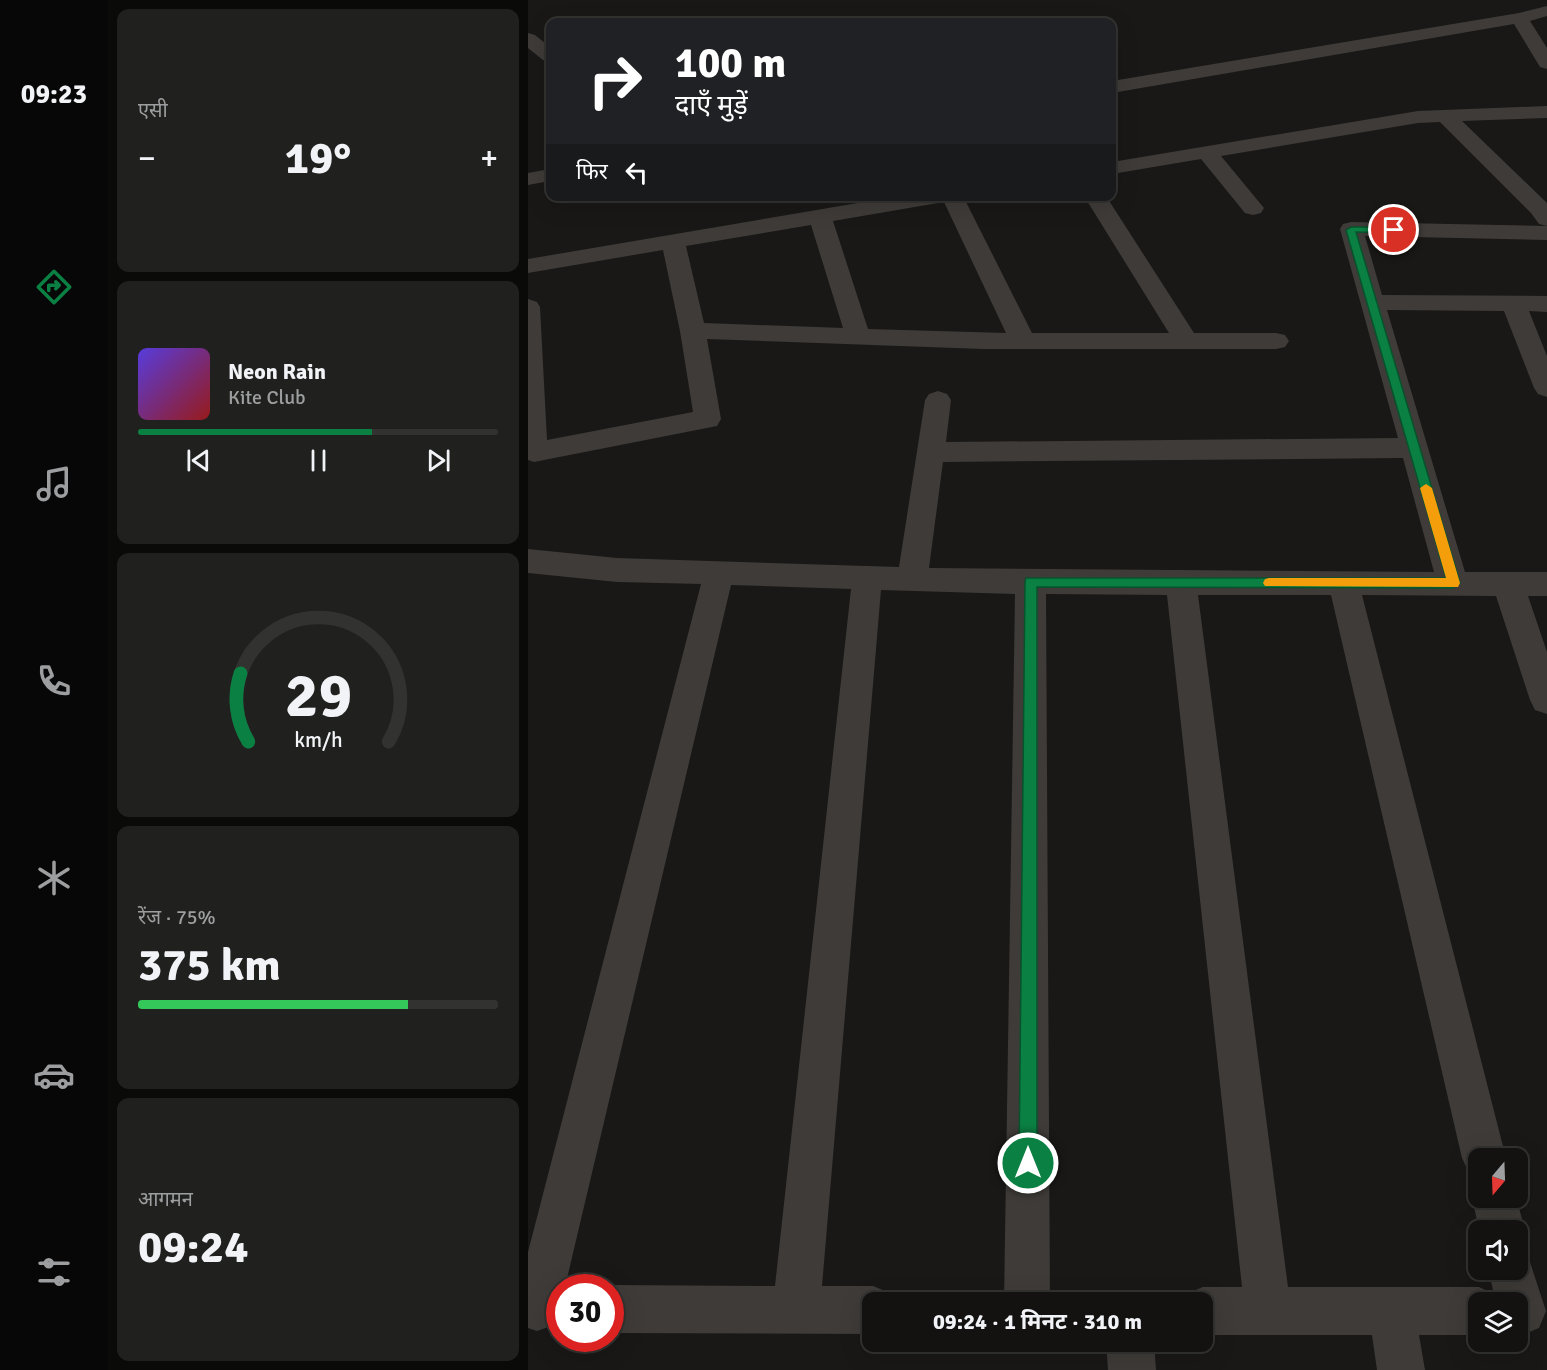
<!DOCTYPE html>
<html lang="hi">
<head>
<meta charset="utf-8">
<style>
  body { margin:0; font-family:Signika,"Noto Sans Devanagari",sans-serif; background:#20201f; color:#f1f3f6; height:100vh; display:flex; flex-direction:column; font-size:22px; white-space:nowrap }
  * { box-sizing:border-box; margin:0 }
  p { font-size:20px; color:#9d9e9f }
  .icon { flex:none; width:33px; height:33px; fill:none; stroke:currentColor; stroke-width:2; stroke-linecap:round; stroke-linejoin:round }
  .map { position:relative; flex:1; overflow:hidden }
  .drawer { display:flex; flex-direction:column; gap:9px; padding:9px; background:#0a0a09; width:420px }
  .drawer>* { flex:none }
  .guide { position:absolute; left:18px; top:18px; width:570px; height:183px; border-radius:12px; box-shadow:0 6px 24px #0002,0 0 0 2px #323231; background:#202124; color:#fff; overflow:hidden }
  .needle { width:39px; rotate:199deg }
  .fabs { position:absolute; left:940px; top:1148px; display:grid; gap:12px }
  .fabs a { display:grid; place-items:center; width:60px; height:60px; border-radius:12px; background:#131211; box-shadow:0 6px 24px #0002,0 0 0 2px #323231; font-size:30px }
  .speed { position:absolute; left:18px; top:1274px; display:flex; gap:12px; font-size:30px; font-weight:700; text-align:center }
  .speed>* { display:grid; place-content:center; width:78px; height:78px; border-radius:50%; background:#131211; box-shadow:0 6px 24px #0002,0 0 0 2px #323231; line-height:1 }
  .speed .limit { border:9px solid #d22; background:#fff; color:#111 }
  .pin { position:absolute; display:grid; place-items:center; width:51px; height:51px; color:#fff; margin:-26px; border:3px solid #fff; border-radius:50%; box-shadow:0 2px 6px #0007 }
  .me { position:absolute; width:66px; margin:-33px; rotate:0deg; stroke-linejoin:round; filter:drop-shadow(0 0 4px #0008) }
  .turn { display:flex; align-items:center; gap:21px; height:126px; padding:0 30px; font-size:27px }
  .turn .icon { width:78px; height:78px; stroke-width:2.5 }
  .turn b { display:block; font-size:42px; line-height:51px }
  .then { display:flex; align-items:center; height:57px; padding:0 30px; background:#0003; gap:12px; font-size:22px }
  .big { font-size:45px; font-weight:700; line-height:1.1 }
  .drawer .widget { flex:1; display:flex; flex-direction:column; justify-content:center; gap:9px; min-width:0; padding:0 21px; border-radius:12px; background:#20201f }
  .drawer .dial { align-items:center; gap:0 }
  .dial svg { height:156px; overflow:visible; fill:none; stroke:#323231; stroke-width:7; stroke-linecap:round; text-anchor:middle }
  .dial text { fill:#f1f3f6; stroke:none }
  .song { display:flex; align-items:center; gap:18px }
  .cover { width:72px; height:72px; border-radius:9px; background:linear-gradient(135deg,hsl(250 70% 55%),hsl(0 70% 35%)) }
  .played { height:6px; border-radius:3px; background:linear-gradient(90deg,#0b8043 65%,#323231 65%) }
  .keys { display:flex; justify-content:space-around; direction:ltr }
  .heat { display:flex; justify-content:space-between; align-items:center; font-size:33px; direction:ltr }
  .charge { height:9px; border-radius:4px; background:linear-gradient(90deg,#34c759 75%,#323231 0) }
  .trip { position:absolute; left:334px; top:1292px; width:351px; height:60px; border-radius:12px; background:#131211; box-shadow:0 6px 24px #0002,0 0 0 2px #323231; font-weight:700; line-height:60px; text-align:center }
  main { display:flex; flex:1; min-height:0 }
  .dock { display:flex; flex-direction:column; width:108px; justify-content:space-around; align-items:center; background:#080707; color:#9d9e9f }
  .dock .icon { width:42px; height:42px }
  .dock .selected { color:#0b8043 }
  .dock b { font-size:27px; color:#f1f3f6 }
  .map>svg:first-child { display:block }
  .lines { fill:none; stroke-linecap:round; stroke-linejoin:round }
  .street { fill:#3e3b38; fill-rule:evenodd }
  .route { fill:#0b8043; stroke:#07532c; stroke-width:1.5 }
  .slow { fill:#f59e0b }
</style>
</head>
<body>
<main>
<nav class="dock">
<b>09:23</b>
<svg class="icon selected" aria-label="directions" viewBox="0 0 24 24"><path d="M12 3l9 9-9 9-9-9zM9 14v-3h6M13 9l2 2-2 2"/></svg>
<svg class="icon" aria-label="music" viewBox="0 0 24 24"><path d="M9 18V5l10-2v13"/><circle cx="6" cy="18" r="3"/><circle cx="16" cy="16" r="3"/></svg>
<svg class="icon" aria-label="phone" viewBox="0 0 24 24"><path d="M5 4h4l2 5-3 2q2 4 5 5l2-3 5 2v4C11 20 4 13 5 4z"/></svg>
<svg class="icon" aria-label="climate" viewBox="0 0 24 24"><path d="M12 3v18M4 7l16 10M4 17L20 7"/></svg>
<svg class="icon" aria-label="car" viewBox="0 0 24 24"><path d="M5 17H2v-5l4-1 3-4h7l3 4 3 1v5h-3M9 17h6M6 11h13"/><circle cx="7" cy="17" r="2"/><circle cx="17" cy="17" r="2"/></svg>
<svg class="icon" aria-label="filters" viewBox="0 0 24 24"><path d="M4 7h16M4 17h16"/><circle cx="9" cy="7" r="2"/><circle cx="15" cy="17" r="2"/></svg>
</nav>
<section class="drawer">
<div class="widget"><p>एसी</p>
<div class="heat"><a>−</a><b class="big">19°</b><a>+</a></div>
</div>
<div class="widget">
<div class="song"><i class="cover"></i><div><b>Neon Rain</b><p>Kite Club</p></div></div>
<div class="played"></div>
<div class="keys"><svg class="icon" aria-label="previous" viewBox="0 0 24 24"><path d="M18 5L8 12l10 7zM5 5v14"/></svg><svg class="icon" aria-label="pause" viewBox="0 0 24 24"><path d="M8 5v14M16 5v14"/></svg><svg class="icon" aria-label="next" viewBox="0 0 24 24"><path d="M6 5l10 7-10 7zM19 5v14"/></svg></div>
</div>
<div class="widget dial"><svg viewBox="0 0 100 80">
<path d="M14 69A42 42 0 1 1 86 69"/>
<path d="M14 69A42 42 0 0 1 10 34" stroke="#0b8043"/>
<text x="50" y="56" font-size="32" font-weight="700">29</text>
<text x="50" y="72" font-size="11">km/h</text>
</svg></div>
<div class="widget"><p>रेंज · 75%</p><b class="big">375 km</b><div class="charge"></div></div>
<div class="widget"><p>आगमन</p><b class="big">09:24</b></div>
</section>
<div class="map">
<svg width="1019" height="1370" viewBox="0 0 1019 1370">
  <rect width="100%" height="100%" fill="#191817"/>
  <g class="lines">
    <path class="street" d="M1019 6V16L1002 21 1019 48V69L1012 67 986 24 584 93V81L991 13Z
      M0 33 7 35 22 47V62L15 60 0 48Z
      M1019 106V118L934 121 1019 203V226L1011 224 1003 213 912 122 890 123 693 156 736 208 733 213 725 215 717 213 673 159 584 174V162L890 111Z
      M22 169V181L0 185V173Z
      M371 196H435L504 333H641L556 196H578L666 333H748L757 335 761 341 757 347 748 349H455L179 339 193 419 189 426 6 462 0 460V299L9 302 12 307 19 440 165 412 152 331 135 250 0 273V259ZM416 202 478 333 340 329 305 221ZM283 225 315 328 176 323 158 246Z
      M823 222 1019 226V240L837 236 854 295 1019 296V312L1001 311 1019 356V397L1010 394 1006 388 976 311 859 310 937 572H1019V596H1000L1019 652V714L1007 710 1002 700 968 596 834 595 978 1158H951V1178L941 1173 934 1158 803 595H670L760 1287H951L966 1294 960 1269H990V1249L999 1253 1018 1311 1011 1328 994 1335 990 1333V1302H951V1335H891L897 1370H849L844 1335H675V1302H655L658 1294 675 1287H714L639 595 518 594 522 1302H476L487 594 353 590 294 1286H345L362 1293 365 1302H345V1334L82 1333V1287H78L82 1285 247 1286 323 589 203 585 37 1287H32V1310L26 1325 9 1331 0 1328V1252L173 584 89 582 0 573V549L89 558 371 567 397 400 401 394 410 391 419 394 423 400 418 442 870 438 812 229 815 224ZM875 458 906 572 401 568 415 462Z
      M950 1181 951 1197H988L997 1230 990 1246V1230H951L944 1197Z
      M578 1341H626L628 1370H580Z"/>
  </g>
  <path class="route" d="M823 227H866L871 230 866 233 828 232 932 583 925 588 509 587V1163L506 1169 500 1172 493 1169 491 1163 497 582 498 578H918L818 230Z"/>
  <path class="slow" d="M898 484 904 488 932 583 930 587 737 586 735 583 737 579 741 578H918L892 488Z"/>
</svg>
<div class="fabs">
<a><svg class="needle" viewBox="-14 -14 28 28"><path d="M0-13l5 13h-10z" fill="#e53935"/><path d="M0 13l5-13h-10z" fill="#9d9e9f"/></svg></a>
<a><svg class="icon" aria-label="sound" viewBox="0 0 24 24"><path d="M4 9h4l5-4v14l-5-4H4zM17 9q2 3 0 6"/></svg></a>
<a><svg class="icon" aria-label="layers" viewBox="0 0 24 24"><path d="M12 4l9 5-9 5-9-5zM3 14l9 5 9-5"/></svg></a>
</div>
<div class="speed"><div class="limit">30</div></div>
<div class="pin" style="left:866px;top:230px;background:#d93025"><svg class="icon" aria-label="arrive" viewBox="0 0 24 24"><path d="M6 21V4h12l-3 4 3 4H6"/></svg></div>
<svg class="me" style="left:500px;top:1163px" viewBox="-20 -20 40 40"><circle r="17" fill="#0b8043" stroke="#fff" stroke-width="3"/><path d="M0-11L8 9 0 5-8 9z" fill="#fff"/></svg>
<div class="trip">09:24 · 1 मिनट · 310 m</div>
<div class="guide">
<div class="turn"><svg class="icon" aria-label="right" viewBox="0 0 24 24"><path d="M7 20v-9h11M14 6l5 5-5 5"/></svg><div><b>100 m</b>दाएँ मुड़ें</div></div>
<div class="then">फिर<svg class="icon" aria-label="left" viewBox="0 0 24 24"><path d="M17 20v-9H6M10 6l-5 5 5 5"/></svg></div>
</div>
</div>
</main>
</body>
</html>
